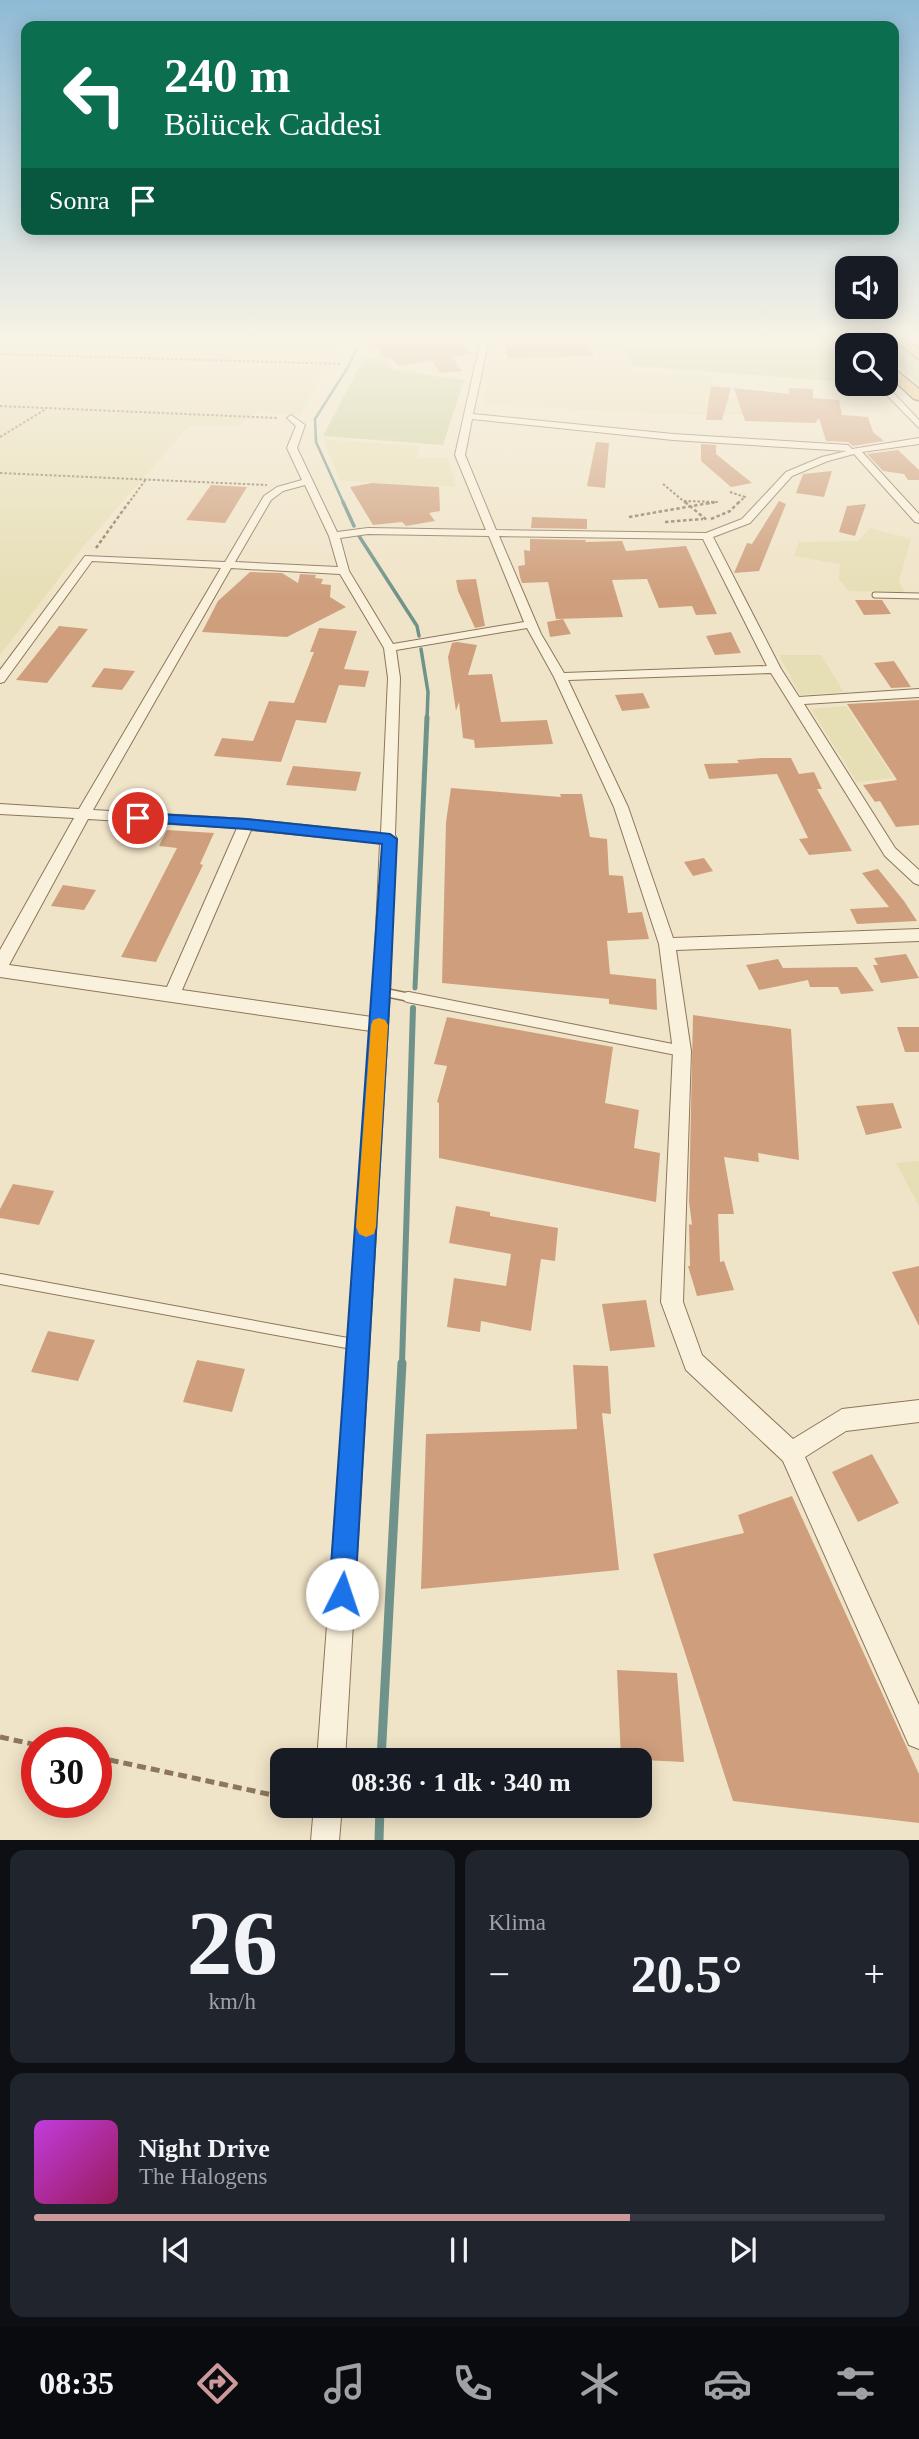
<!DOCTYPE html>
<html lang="tr">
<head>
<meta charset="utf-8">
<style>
  body { margin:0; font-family:"Times New Roman",serif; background:#20242c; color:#f1f3f6; height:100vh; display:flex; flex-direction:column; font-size:26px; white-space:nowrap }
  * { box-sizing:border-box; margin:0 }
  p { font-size:23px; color:#9ea1a6 }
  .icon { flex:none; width:38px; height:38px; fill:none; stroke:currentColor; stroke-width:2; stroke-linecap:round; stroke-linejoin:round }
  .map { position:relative; height:1840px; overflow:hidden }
  .sheet { display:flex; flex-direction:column; gap:10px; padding:10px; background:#0d0f14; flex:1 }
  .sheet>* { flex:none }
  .guide { position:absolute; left:21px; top:21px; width:878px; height:214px; border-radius:14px; box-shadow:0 4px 18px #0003; background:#0b6e4f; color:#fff; overflow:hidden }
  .tools { position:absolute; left:835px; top:256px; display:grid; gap:14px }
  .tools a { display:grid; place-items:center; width:63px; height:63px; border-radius:14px; background:#171b24; box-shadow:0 4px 18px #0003; font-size:35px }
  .speed { position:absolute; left:21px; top:1727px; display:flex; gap:14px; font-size:35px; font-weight:700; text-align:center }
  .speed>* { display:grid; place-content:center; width:91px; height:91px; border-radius:50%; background:#171b24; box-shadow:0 4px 18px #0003; line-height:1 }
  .speed .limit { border:10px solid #d22; background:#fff; color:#111 }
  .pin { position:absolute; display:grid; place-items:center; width:60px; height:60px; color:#fff; margin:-30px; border:4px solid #fff; border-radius:50%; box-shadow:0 2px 7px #0007 }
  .me { position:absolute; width:77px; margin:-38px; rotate:4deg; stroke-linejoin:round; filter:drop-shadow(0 0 5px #0008) }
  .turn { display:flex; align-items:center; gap:24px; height:147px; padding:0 28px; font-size:32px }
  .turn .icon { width:91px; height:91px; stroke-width:2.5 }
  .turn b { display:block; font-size:49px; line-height:60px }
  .then { display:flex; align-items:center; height:66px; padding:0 28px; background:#0003; gap:14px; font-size:26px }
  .big { font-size:52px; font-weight:700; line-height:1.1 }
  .sheet .widget { flex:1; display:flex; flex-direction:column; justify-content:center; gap:10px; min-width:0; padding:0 24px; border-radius:14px; background:#20242c }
  .sheet .dial { align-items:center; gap:0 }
  .dial b { font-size:91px; line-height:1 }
  .song { display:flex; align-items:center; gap:21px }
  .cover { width:84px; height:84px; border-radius:10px; background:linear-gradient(135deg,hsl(290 70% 55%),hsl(330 70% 35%)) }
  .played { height:7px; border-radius:4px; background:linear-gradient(90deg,#cc999b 70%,#363941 70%) }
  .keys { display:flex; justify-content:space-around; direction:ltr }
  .heat { display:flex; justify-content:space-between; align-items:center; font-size:38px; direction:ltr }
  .sheet .tiles { flex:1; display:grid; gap:10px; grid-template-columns:1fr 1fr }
  .widget:last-child { grid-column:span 2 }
  .trip { position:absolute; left:270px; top:1748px; width:382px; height:70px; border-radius:14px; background:#171b24; box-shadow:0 4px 18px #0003; font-weight:700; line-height:70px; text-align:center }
  .tabs { display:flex; height:112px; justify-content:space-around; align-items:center; background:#090b0e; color:#9ea1a6 }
  .tabs .icon { width:49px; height:49px }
  .tabs .current { color:#cc999b }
  .tabs b { font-size:32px; color:#f1f3f6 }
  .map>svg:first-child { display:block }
  .farmland { fill:#e6deb5 }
  .green { fill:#c9cf9b }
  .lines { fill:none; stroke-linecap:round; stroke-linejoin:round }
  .stream-far4 { stroke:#6f938a; stroke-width:2.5 }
  .stream-far3 { stroke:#6f938a; stroke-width:3.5 }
  .stream-far2 { stroke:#6f938a; stroke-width:5 }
  .stream-far1 { stroke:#6f938a; stroke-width:6 }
  .stream { stroke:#6f938a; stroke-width:9 }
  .building { fill:#cf9f7d }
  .service-far2-casing { stroke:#8d765c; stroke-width:7 }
  .service-far1-casing { stroke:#8d765c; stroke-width:10 }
  .service-casing { stroke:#8d765c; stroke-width:12 }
  .minor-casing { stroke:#8d765c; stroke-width:2 }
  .trunk-casing { stroke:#5b4430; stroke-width:3 }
  .path-far2 { stroke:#8d765c; stroke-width:2; stroke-dasharray:2.5 2; stroke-linecap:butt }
  .path-far1 { stroke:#8d765c; stroke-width:2.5; stroke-dasharray:3.5 2.5; stroke-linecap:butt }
  .path { stroke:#8d765c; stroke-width:5; stroke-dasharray:9 5; stroke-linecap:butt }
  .service-far2 { stroke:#faf1dc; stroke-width:5 }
  .service-far1 { stroke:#faf1dc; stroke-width:7 }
  .service { stroke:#faf1dc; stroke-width:10 }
  .minor { fill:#faf1dc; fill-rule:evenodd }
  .trunk { fill:#eabe7c; fill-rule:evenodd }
  .route { fill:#1a73e8; stroke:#114b97; stroke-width:2 }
  .slow { fill:#f59e0b }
</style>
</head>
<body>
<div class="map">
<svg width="919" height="1841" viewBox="0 0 919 1841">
  <rect width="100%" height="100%" fill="#f0e4c8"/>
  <path class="farmland" d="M0 339H343L300 415 256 412 238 426 190 425 82 548 0 655Z
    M589 339H610L625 367 632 371 712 376 710 395 785 404 760 415H693L483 405 488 382 482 380 486 359 579 358 580 362 596 363 598 358Z
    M323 439 419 446 417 458H448L456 487 340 481Z
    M870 528 911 539 899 581 904 592 849 591 839 579 840 564 794 556 799 542 858 541Z
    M779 655H821L844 692 800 695Z
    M846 706 894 778 857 782 811 709Z
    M919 1161V1206L896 1163Z"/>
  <path class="green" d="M618 339H826L847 360V382L633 366Z
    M866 339H894L919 360V385L886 356V345H873Z
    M364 358 386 360 394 370 464 380 443 445 323 436Z"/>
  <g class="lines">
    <path class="stream-far4" d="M344 504 316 442 315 419 348 367 361 339"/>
    <path class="stream-far3" d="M343 502 354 526
      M359 536 417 626 419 636
      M421 649 428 692 427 719"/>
    <path class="stream-far2" d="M415 988 427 717"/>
    <path class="stream-far1" d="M402 1364 413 1008"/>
    <path class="stream" d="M381 1760 402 1363
      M379 1841 380 1806"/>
  </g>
  <path class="building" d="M368 339H424L423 342 456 339 473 354 452 357 462 371 440 373 432 360 399 366 391 358H386Z
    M503 339H587L594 356 508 358Z
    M711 386 731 388 722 420H706Z
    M734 388 789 394V388L813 389V398L839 400 842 415 868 417 873 432 884 441 853 446 848 442 826 441 819 418 815 423 745 421Z
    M596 442 609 443 605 488 587 486Z
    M701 444 716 445V454L752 483 731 487 701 461Z
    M898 450 919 470V480H908L904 474 883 471 867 454Z
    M832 471 824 497 796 493 803 474Z
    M372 483 439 487 440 511 429 513 435 521 406 526 402 522 373 525 350 487Z
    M211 485 247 487 225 523 186 520Z
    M779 501 786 504 759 571 734 573 747 543 752 544Z
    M866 504 855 536 839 532 847 506Z
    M532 517 587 519V529L531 528Z
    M530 539 586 540 585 542 622 541 626 551 686 546 717 614 696 615 692 606 659 608 647 579 612 580 623 617 556 619 548 582 522 583 520 577 518 566 525 565 524 550 530 551Z
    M250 572 282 573 298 583 300 574 316 575 315 578 323 579 321 584 331 585 330 597 346 607 287 637 202 632 218 601Z
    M476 579 485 626 475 628 458 591 456 580Z
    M855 600H882L891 614 864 615Z
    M563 619 571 634 550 637 547 622Z
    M59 626 88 629 47 683 16 680Z
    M319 628 357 631 344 669 369 671 365 687 339 685 326 723 296 720 281 762 214 756 222 738 253 741 269 701 294 703 314 652H310Z
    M731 632 741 653 715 655 706 636Z
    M457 642 477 645 468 675 492 674 501 722 547 720 553 744 475 748 474 740 463 738 459 702 456 711 448 657 452 643Z
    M894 661 911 687 891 688 874 663Z
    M104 668 135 671 122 690 91 687Z
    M643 693 650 708 622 711 615 695Z
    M919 700V825L896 827 880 801 875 802 863 785 897 780 847 704Z
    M762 758H791L799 774 814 772 822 789H817L852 851 809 855 799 839 808 838 777 774 709 779 704 764 739 763 737 760Z
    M293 766 361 772 356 791 286 785Z
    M451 788 561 797 560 794H582L590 837 607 839 609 875 623 876 628 913 642 912 649 939 607 941 610 974 656 979 657 1010 609 1004V999L442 983 446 822Z
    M167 830 214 833 200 864 203 865 156 962 121 957 177 848 159 846Z
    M704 858 713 871 693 876 684 862Z
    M878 869 904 901 917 921 857 924 850 909 889 907 862 873Z
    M63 885 96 890 84 910 51 906Z
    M906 954 919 978 881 983 873 965H878L874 958Z
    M778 959 783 968 857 967 874 991 841 994 838 987H810L808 980 759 990 746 965Z
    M693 1015 791 1029 799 1160 758 1153 759 1162 724 1157 734 1214H718L720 1262 724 1261 734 1290 697 1296 688 1266H690L689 1224 692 1225 689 1202Z
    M447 1017 613 1047 605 1103 639 1110 634 1148 660 1153 656 1202 439 1158V1103L437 1102 447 1066 434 1064Z
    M897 1027H919V1052H905Z
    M893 1103 902 1128 866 1135 856 1106Z
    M13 1184 54 1191 39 1225 0 1218V1209Z
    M456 1206 490 1212V1216L558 1228 555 1261 541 1259 531 1331 481 1321 480 1332 447 1327 454 1278 506 1286 511 1254 449 1243Z
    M919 1266V1326L892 1272Z
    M646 1300 655 1347 610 1351 602 1304Z
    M48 1331 95 1340 78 1381 31 1372Z
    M197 1360 245 1369 232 1412 183 1402Z
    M573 1365 608 1366 611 1414 602 1413 619 1570 421 1589 426 1434 577 1429Z
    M872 1454 899 1503 858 1522 832 1472Z
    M792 1496 919 1774V1823L733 1801 653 1554 744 1533 738 1515Z
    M617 1670 677 1673 684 1762 621 1759Z"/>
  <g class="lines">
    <defs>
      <path id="service-far2" d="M875 595 919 596"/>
      <path id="service-far1" d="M383 992 417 999"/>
      <path id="service" d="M408 997 682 1051
        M0 1279 358 1345"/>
      <path id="minor" d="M481 339H489L473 414 673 434 848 445 852 449 919 438V444L862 452 919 514V523L915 522 854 454 828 461 792 476 750 523 713 537 781 669 799 697 919 689V697L804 704 895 848 919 870V885L914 883 885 856 771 673 568 680 628 807 673 938 919 929V941L676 950 691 1051 683 1302 702 1355 793 1439 842 1409 919 1400V1422L846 1431 805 1457 919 1705V1749L909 1745 783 1461 686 1370 661 1302 673 1051 659 944 614 807 554 677 527 628 396 650 400 678 395 835 397 839 395 843 390 992 345 1760H317L371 1031 0 977V950L74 818 0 814V804L79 809 221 568 92 561 4 682 0 683V670L85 556 225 562 264 496 277 487 302 480 287 448 296 426 287 418 291 415 305 425 297 448 337 532 368 528 486 530 455 455ZM472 419 673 440 847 451 822 457 786 472 742 519 706 533 496 530 465 455ZM305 485 329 536 338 567 235 562 271 500 283 491ZM368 534 489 536 524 622 393 644 349 571 340 538ZM499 536 703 539 767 666 564 673 541 634ZM231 568 340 574 384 648 388 678 381 833 246 819 93 810ZM88 819 237 828 167 987 9 965ZM251 830 380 843 372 1017 182 990Z
        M832 339H840L847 346V352Z
        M875 383H884L919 420V428Z
        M314 1806H342L339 1841H311Z"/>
      <path id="trunk" d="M849 339H862L868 345H854Z
        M893 339H906L919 349V359Z
        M886 362 919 389V400L914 399 886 373Z"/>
    </defs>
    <use href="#service-far2" class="service-far2-casing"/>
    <use href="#service-far1" class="service-far1-casing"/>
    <use href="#service" class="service-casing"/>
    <use href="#minor" class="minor-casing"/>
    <use href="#trunk" class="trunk-casing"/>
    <path class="path-far2" d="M0 354 342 364
      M0 406 278 418
      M0 437 46 409
      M0 473 267 485
      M663 484 687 504
      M730 492 745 497 737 504
      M684 501 717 502 705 504
      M128 504 146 479"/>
    <path class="path-far1" d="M685 502 708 521
      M629 517 715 502
      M711 519 730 511 739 502
      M665 522 703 519
      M96 548 129 502"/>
    <path class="path" d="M0 1737 37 1745
      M96 1757 282 1797"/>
    <use href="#service-far2" class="service-far2"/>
    <use href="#service-far1" class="service-far1"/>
    <use href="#service" class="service"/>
    <use href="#minor" class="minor"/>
    <use href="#trunk" class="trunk"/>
  </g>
  <linearGradient id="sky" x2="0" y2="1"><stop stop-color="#8fbad6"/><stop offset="0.57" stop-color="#f8f3e6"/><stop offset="1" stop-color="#f8f3e6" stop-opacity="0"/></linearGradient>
  <rect width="919" height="596" fill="url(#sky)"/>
  <path class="route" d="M138 813 246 819 390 834 397 839 390 992 355 1594 351 1603 342 1607 333 1603 329 1594 382 844 246 829 132 821 130 818 132 814Z"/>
  <path class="slow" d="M379 1018 385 1020 388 1025 376 1227 374 1234 366 1237 359 1234 356 1227 371 1025 373 1020Z"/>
</svg>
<div class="tools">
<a><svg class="icon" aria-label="sound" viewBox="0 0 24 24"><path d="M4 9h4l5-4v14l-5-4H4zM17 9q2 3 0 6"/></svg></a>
<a><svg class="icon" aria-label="search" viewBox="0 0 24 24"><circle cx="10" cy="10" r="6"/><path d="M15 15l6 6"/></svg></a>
</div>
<div class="speed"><div class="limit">30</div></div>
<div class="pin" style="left:138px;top:818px;background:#d93025"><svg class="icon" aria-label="arrive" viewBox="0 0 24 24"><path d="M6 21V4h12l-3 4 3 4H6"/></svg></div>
<svg class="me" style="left:342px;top:1594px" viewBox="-20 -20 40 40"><circle r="19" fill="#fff"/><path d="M0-13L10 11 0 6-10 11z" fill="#1a73e8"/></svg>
<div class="trip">08:36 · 1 dk · 340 m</div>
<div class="guide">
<div class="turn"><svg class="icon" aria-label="left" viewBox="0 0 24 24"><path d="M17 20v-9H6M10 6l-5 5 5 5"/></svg><div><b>240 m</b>Bölücek Caddesi</div></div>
<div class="then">Sonra<svg class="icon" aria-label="arrive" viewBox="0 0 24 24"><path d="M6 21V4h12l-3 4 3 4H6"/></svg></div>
</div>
</div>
<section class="sheet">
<div class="tiles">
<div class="widget dial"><b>26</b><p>km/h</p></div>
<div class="widget"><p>Klima</p>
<div class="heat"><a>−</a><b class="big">20.5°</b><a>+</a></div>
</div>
<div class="widget">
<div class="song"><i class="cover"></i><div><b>Night Drive</b><p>The Halogens</p></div></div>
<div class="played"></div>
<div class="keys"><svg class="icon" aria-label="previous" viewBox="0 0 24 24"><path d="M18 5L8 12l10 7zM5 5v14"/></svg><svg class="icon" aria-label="pause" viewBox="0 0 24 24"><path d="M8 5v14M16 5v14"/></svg><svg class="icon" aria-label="next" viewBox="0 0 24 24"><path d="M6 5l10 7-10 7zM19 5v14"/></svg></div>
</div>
</div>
</section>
<nav class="tabs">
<b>08:35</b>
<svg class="icon current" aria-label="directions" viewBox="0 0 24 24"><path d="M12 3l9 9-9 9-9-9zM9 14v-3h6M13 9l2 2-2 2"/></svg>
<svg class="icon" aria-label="music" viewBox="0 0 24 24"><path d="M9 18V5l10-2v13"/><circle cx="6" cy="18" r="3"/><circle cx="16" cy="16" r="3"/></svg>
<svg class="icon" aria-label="phone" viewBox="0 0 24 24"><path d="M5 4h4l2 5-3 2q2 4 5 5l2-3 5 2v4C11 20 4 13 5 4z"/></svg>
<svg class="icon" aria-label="climate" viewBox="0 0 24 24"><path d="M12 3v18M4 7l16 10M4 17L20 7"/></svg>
<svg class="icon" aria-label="car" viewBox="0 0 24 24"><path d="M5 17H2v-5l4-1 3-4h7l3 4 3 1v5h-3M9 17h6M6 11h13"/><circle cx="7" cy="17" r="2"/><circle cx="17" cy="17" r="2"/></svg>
<svg class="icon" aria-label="filters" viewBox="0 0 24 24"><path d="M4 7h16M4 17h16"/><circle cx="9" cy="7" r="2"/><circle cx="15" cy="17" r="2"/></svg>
</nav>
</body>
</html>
